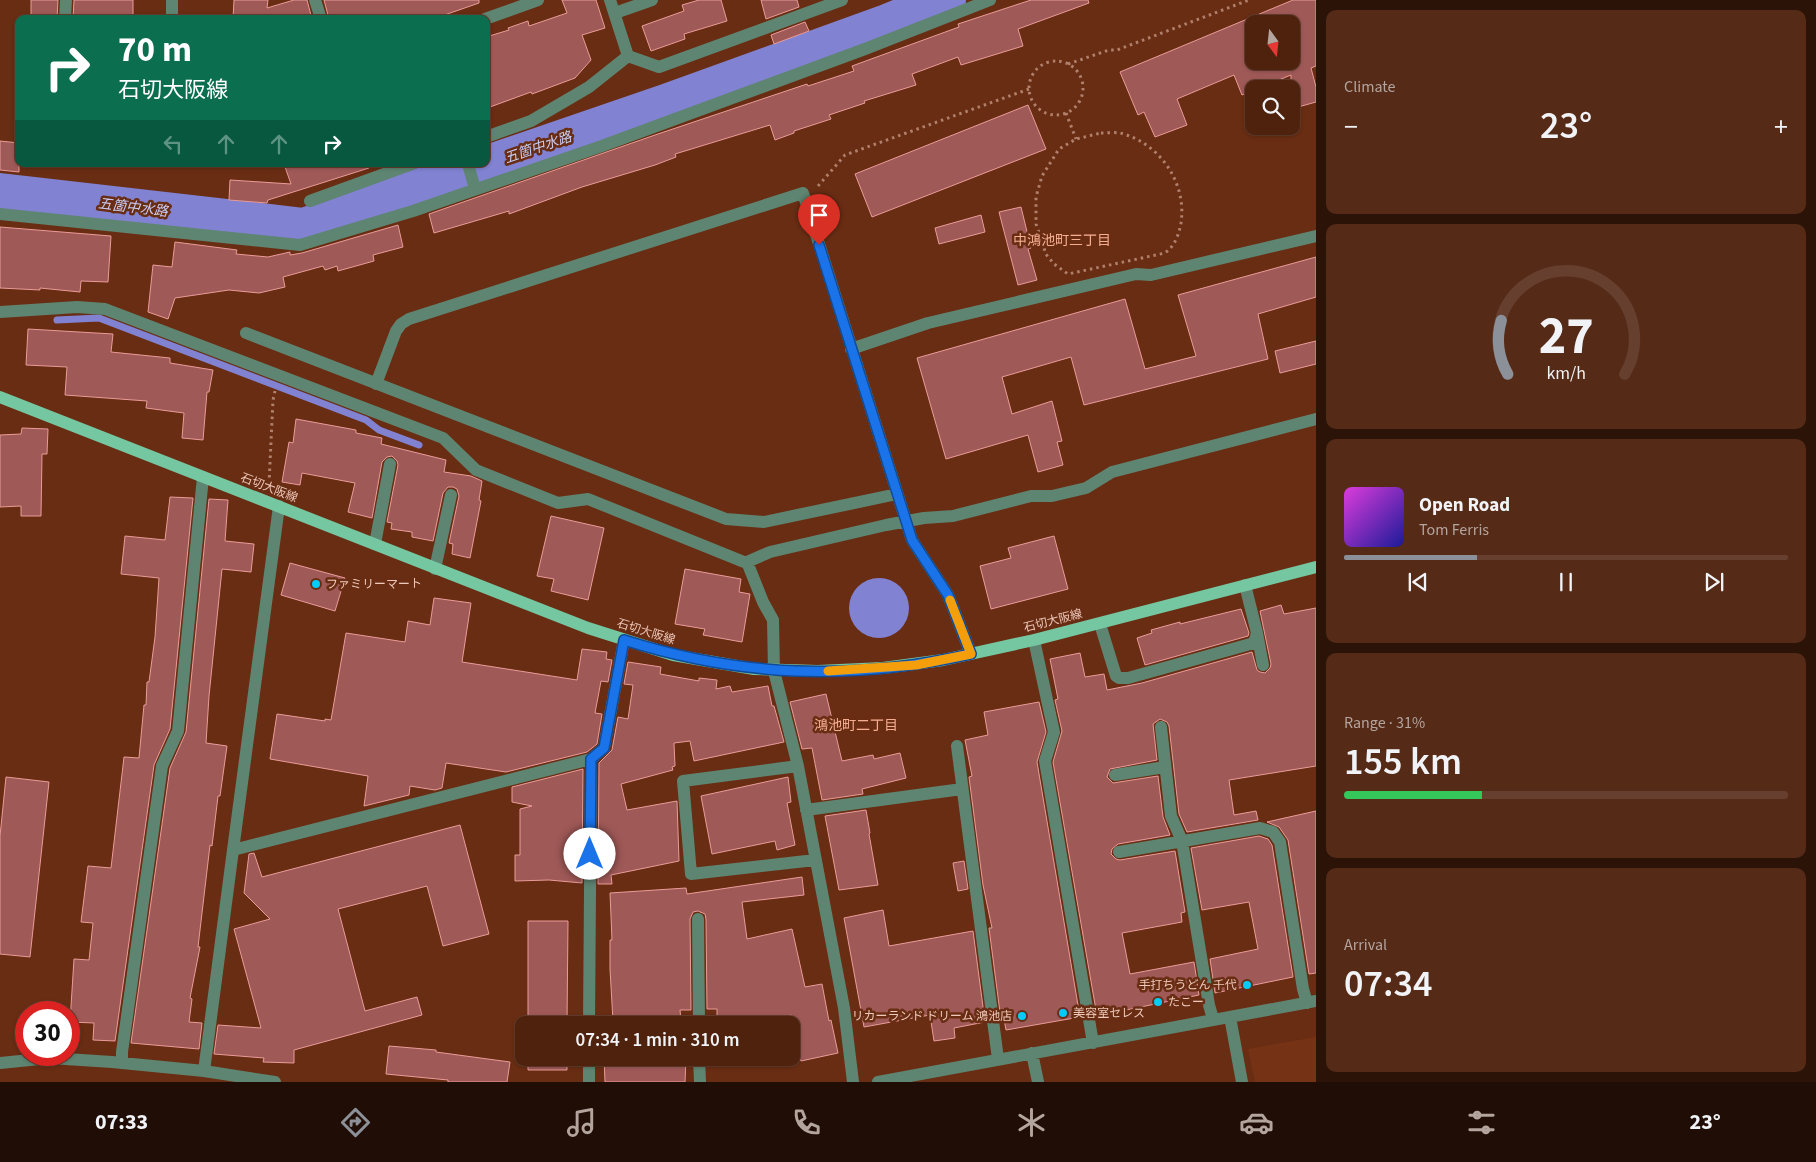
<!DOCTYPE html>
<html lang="en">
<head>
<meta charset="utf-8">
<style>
  body { margin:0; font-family:"Source Sans 3","Noto Sans JP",sans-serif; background:#552a17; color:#f1f3f6; height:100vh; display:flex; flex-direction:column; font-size:19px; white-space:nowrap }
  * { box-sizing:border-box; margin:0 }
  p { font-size:16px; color:#b3a49e }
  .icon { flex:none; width:28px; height:28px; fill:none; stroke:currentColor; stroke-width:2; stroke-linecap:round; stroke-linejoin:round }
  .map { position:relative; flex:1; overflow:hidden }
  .drawer { display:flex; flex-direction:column; gap:10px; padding:10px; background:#2b1308; width:500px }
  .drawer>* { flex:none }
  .banner { position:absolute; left:15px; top:15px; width:475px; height:152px; border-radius:10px; box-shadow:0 1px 4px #0004,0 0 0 1px #663f2e; background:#0b6e4f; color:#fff; overflow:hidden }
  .needle { width:32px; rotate:165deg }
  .fabs { position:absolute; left:1245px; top:15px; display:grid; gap:10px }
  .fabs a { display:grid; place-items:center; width:55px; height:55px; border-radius:10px; background:#4f220e; box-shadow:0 1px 4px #0004,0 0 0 1px #663f2e; font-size:25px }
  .speed { position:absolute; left:15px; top:1001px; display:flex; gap:10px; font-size:25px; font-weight:700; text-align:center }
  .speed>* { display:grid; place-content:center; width:65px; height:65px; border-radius:50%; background:#4f220e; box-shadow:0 1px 4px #0004,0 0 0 1px #663f2e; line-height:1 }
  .speed .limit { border:8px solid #d22; background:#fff; color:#111 }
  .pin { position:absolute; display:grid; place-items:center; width:42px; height:42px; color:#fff; margin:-51px -21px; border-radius:50% 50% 50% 0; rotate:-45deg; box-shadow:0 0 5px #0007 }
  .pin .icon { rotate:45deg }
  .me { position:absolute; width:55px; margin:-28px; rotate:0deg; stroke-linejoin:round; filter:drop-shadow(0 0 4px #0008) }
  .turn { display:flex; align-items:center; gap:18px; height:105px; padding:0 20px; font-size:22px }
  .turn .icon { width:65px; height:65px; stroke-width:2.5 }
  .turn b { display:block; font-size:35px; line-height:42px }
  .lanes { display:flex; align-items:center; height:48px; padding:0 20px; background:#0003; justify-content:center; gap:25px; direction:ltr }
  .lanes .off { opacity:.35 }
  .big { font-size:38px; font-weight:600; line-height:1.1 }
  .drawer .widget { flex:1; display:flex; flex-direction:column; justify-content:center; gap:8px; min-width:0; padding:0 18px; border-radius:10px; background:#552a17 }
  .drawer .dial { align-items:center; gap:0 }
  .dial svg { height:130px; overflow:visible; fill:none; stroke:#663f2e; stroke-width:7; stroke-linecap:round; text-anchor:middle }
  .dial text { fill:#f1f3f6; stroke:none }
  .song { display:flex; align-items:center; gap:15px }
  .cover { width:60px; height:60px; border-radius:8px; background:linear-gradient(135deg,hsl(300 70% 55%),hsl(240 70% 35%)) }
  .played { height:5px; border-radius:2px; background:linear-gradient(90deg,#8c9099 30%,#663f2e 30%) }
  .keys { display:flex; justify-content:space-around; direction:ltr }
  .heat { display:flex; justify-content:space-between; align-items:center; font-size:28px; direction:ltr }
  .charge { height:8px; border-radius:4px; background:linear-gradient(90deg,#34c759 31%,#663f2e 0) }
  .trip { position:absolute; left:515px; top:1016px; width:285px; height:50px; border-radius:10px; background:#4f220e; box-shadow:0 1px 4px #0004,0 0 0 1px #663f2e; font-weight:600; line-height:50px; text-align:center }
  .tab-bar { display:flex; height:80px; justify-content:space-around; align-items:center; background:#200e06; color:#b3a49e }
  .tab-bar .icon { width:35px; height:35px }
  .tab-bar .on { color:#8c9099 }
  .tab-bar b { font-size:22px; color:#f1f3f6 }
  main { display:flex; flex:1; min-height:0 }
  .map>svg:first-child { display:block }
  .built { fill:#763214 }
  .water { fill:#8182d1 }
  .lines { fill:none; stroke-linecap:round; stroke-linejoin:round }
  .stream { stroke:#8182d1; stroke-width:7 }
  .river { stroke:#8182d1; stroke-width:40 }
  .building { fill:#9f5957; stroke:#ea9c99; fill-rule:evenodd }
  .path { stroke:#b0806c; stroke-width:3; stroke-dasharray:2.5 4; stroke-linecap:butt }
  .minor { stroke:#5e8571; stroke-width:12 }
  .major { stroke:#74c7a0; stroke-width:12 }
  .route-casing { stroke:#114b97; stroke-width:12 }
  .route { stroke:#1a73e8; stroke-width:9 }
  .slow { stroke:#f59e0b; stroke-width:9 }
  .poi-dot { fill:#04cbf9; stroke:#692d13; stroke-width:2 }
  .labels { text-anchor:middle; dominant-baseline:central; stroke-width:5; stroke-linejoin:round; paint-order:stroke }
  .street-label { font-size:12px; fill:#eec8ba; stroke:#692d13 }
  .poi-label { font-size:12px; fill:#eec8ba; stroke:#692d13; text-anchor:start }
  .water-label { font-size:14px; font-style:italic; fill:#c9ccf6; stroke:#692d13 }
  .neighbourhood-label { font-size:14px; fill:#f6ae92; stroke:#692d13 }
</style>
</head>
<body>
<main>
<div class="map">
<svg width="1316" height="1082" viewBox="0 0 1316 1082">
  <rect width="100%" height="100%" fill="#692d13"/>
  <path class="built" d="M1316 1037V1082H1255L1248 1049Z"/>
  <path class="water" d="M849 608a30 30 0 1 1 60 0a30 30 0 1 1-60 0Z"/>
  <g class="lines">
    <path class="stream" d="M57 320 99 318 366 420 379 430 419 445"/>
    <path class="river" d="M0 193 304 228 666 104 887 24 946 0"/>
  </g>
  <path class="building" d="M31 0H58L57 19H31Z
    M74 0H133V17L73 19Z
    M234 0H268L267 8 294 0H307L312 19H233Z
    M324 0H479V3L433 19H329Z
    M562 0H596L605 28 582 35 591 60 575 78 532 94 531 92 490 107 486 96V37L509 30 508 28 528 21 529 26 567 13Z
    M699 0H721L727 21 684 34 685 39 651 51 642 26 684 11 682 5Z
    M761 0H797L799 7 766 19Z
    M1031 0H1088L1089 3 1018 29 1023 46 961 65 958 57 923 70 912 74 916 85 864 101 865 103 829 115 831 119 794 131V133L775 140 770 125 675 154 676 157 655 165 582 187 509 214V211L434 233 429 214 655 135 807 84 808 86 854 71 852 66 959 27 958 24Z
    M1293 0H1316V66L1311 68 1316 87V102L1291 109V75L1242 95 1234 75 1177 99 1187 125 1155 137 1144 112 1138 115 1120 72ZM1254 24H1291V61H1254Z
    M805 22 809 31 774 44 771 35Z
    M1028 105 1046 149 872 217 855 174Z
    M0 141 19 143V172L0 170Z
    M284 164H368L369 168 268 200 267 203 229 200 230 180 291 184Z
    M1021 207 1031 248 1028 249 1037 280 1018 285 999 212Z
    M981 215 985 232 939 244 935 228Z
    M398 225 403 247 373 255 374 261 338 271 337 266 325 270 323 266 283 277 285 287 259 293 229 290 175 298 168 319 148 312 153 265 172 267 175 242 237 250 236 254 268 257 290 252V255L302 253Z
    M0 227 111 236 108 282 81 281 80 292 40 288V290L0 288Z
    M1316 257V297L1258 314 1268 359 1084 405 1071 357 1002 377 1012 414 1052 401 1062 441 1057 442 1063 465 1038 472 1028 435 946 459 917 358 1125 299 1145 369 1196 356 1178 295Z
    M28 329 113 334 111 352 170 358V363L213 370 209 392H207L203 440 182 438 184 413 146 408 147 401 65 395 67 367 26 365Z
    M1316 341V364L1280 373 1275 351Z
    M296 419 356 430V433L382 438 381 444 446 460 444 472 471 476 482 481 479 500 481 501 470 558 452 554 453 544 449 543 459 496 457 489 453 487H448L443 493 433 541 412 537V532L391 529 392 523 387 522 398 465 397 461 392 456 387 457 382 462 372 518 348 512 355 483 302 473 300 485 282 482 289 442 293 443Z
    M22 428 48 429 47 454H42L41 516H21V506L0 507V435L21 434Z
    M170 497 193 498 170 729 154 765 115 1041 93 1040 94 1023 70 1022 74 959 89 960 93 923 81 922 88 866 111 868 124 757 139 758 144 705H146L147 682H149L155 637 159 578 121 574 125 536 165 540Z
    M209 499 228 500 225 541 254 544 251 572 222 569 209 696 206 743 227 746 220 796H218L212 846 210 845 198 947H200L190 998 192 999 189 1022 202 1023 199 1049 131 1043 170 768 186 732Z
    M551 516 604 528 588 600 551 591 554 579 537 576Z
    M1054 536 1068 589 991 609 980 566 1011 558 1008 548Z
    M290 563 345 578 335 611 281 595Z
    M685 569 741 579 739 592 750 594 742 642 703 635 705 629 675 624Z
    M434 598 471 603 462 662 577 680 582 649 607 652 606 659 612 660 608 682 601 681 595 713 602 714 597 744 587 752 506 772 446 763 442 788 435 790 410 786 409 795 364 806 368 776 270 759 277 714 325 721V719L331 720 346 633 405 642 408 621 430 625Z
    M1281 605 1284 614 1316 608V766L1229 780 1234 815 1256 811 1258 820 1187 832 1179 814 1169 726 1167 722 1160 719 1153 724 1157 760 1110 769 1107 777 1113 783 1158 776 1163 817 1170 835 1118 844 1112 849 1111 854 1116 859 1120 860 1175 851 1185 912 1181 913 1182 922 1122 933 1130 974 1194 962 1199 995 1097 1016 1053 762 1062 731 1055 700 1058 699 1050 659 1080 653 1085 677 1104 674 1107 690 1142 683 1252 652 1257 670 1260 672 1265 673 1270 668 1271 664 1260 611Z
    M1241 609 1249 633 1248 636 1145 665 1137 638 1152 633 1151 630 1180 622V624Z
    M628 662 661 667 660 674 699 681V678L717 680 716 689 730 686 732 692 768 686 772 706H774L784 742 694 761 690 741 674 743 675 766 672 767 673 770 621 784 627 810 677 801 679 861 611 875 612 884H598L599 763 612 750 618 717 628 719 633 685 624 684Z
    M826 694 842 761 873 755 874 759 900 753 906 778 862 789 863 794 822 800 812 748 802 749 790 702Z
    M1039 702 1046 732 1037 762 1080 1017 1006 1030 1004 1019 1001 1020 989 928H992L983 885 969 777 972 776 965 740 988 735 984 712Z
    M583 769 582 883 549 880 515 881V855H520V809L532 806 512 802V787Z
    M6 777 49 782 30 957 0 954V836Z
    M788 777 791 802 787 803 795 845 777 850 775 841 712 854 701 796Z
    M866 810 870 833 869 834 878 885 839 890 825 816Z
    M1316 811V973L1309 974 1288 840 1279 827 1267 822Z
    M460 825 489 934 443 946 427 886 338 909 365 1011 417 997 422 1015 294 1050V1063L263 1062 264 1058 214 1054 218 1025 261 1028 234 929 270 919 244 893 249 854 254 853 262 877Z
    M1259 836 1268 839 1272 845 1293 977 1215 993 1210 959 1258 949 1249 902 1202 910 1191 848Z
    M964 861 968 889 958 891 953 863Z
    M802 877 804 895 742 902 747 939 792 929 805 987 822 984 829 1021 831 1020 838 1053 801 1061 800 1059 791 1061V1015L747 1025H717V1009H707L706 919 705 914 698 911 693 912 690 919 691 1010H680L681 1020H660V1018L613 1021 610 969V940H612L610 893 686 888 687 894Z
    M883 910 889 946 973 931 985 1022 954 1028 955 1038 934 1041 930 1015 864 1027 844 918Z
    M528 921H568L567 1025H528Z
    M389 1046 436 1050V1052L510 1062 507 1082H448V1080L386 1074Z
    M528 1058H567V1070H528Z
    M604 1058H686L685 1082H605Z"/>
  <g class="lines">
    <path class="path" d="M1029 88a27 27 0 1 1 54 0a27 27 0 1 1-54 0Z
      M1068 64 1109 50H1117L1249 0
      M1066 113 1076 139
      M1101 133C1107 133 1114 132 1120 133 1160 143 1187 183 1181 223 1179 234 1175 246 1165 253L1068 274 1054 264 1045 253 1044 247 1036 224V197L1042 176 1059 149 1076 139Z
      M818 186 845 155 1029 89
      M269 484 273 400 275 391"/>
    <path class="minor" d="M172 0V19
      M315 0 321 19
      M610 0 628 56
      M615 13 652 0
      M65 19 66 0
      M485 19 538 0
      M628 56 659 67 842 0
      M486 137 531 121 589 87 628 56
      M468 164 475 189
      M310 201 412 164
      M0 214 300 245 413 211 602 146 865 49 990 0
      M0 312 77 307 105 309 443 438 476 470 558 503 588 499 744 562H747L770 552 886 525 924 518 953 516 1031 496H1052L1086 488 1112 472 1316 419
      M246 333 726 519 764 522 897 494
      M851 349 928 323 1136 274 1151 275 1316 236
      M376 384 396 331 401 324 409 319 803 193 912 540 948 595 971 654
      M375 544 390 464
      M747 562 763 602 773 620 774 671 798 766 844 1008 853 1082
      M435 569 451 495
      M1100 624 1116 676 1119 678H1128L1254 643 1257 633 1245 585
      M1257 633 1263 665
      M1034 640 1054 732 1045 761 1093 1043
      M1161 727 1171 816 1182 841 1209 1005 1213 1019
      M957 746 998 1059
      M591 759 604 748 624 640
      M798 766 683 781 691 874 815 860
      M1115 775 1165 767
      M806 810 962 789
      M233 850 279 506
      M1119 852 1260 828 1273 832 1280 842 1303 989 1307 1003
      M698 919 699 1025
      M1230 1017 1242 1082
      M1032 1053 1038 1082
      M699 1058 700 1082
      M0 1063 50 1058 112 1062 204 1071 275 1082
      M122 1063V1052L162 766 178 731 203 477
      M204 1071 233 850 591 759 589 1025
      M589 1082V1058
      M878 1082 1316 1001"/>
    <path class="major" d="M0 397 588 628 673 655 754 669 818 671 883 668 943 660 1034 640 1316 567"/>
  </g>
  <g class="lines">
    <defs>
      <path id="route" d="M590 854 591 759 604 748 624 640C741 677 851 681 971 654L948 595 912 540 819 245"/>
    </defs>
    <use href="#route" class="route-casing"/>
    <use href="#route" class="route"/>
    <path class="slow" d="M828 671 916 665 971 654 950 600"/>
  </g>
  <g class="poi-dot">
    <circle cx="316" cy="584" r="5"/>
    <circle cx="1247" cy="985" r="5"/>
    <circle cx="1158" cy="1002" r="5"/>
    <circle cx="1063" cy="1013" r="5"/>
    <circle cx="1022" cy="1016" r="5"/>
  </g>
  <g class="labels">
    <g class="street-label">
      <text transform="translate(269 488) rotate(21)">石切大阪線</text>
      <text transform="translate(1053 621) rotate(-14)">石切大阪線</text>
      <text transform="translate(646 632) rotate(17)">石切大阪線</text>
    </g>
    <g class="poi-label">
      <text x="326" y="584">ファミリーマート</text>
      <text x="1237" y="985" text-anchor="end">手打ちうどん 千代</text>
      <text x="1168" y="1002">たこー</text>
      <text x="1073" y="1013">美容室セレス</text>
      <text x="1012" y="1016" text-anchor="end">リカーランド ドリーム 鴻池店</text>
    </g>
    <g class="water-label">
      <text transform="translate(538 148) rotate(-19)">五箇中水路</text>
      <text transform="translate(133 208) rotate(7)">五箇中水路</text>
    </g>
    <g class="neighbourhood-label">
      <text x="1062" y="241">中鴻池町三丁目</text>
      <text x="856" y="726">鴻池町二丁目</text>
    </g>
  </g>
</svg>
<div class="fabs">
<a><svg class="needle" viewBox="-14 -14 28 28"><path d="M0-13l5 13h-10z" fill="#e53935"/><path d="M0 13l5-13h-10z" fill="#b3a49e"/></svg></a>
<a><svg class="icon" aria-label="search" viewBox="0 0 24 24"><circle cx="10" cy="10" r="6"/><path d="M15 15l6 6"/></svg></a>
</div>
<div class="speed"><div class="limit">30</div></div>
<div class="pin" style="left:819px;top:245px;background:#d93025"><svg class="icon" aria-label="arrive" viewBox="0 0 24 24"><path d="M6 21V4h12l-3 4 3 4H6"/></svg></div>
<svg class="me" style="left:590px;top:854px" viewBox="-20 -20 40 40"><circle r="19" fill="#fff"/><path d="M0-13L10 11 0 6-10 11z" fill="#1a73e8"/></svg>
<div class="trip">07:34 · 1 min · 310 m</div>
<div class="banner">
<div class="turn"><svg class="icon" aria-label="right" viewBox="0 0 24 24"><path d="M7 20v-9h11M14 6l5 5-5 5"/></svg><div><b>70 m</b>石切大阪線</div></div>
<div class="lanes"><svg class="icon off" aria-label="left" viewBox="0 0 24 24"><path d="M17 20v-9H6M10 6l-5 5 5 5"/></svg><svg class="icon off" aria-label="ahead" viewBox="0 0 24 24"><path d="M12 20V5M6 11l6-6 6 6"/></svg><svg class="icon off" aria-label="ahead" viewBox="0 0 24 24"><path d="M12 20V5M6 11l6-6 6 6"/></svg><svg class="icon" aria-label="right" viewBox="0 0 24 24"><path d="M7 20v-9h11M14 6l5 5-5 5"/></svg></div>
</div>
</div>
<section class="drawer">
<div class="widget"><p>Climate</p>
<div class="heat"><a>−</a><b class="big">23°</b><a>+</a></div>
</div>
<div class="widget dial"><svg viewBox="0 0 100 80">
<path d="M14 69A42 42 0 1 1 86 69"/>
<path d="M14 69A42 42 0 0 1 10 36" stroke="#8c9099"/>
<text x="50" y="56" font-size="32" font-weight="700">27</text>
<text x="50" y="72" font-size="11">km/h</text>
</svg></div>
<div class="widget">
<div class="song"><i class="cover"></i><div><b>Open Road</b><p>Tom Ferris</p></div></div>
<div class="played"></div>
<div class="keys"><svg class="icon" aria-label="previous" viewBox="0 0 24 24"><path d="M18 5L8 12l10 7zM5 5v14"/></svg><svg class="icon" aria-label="pause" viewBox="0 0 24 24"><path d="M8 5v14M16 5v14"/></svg><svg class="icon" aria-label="next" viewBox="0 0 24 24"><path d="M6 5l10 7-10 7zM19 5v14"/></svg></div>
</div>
<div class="widget"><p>Range · 31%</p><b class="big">155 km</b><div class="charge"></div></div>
<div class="widget"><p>Arrival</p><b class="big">07:34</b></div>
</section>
</main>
<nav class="tab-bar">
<b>07:33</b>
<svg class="icon on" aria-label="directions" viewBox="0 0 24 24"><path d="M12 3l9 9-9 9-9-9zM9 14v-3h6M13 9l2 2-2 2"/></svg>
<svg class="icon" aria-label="music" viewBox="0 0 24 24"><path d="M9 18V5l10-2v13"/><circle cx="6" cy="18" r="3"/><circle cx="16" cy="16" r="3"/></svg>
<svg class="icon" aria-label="phone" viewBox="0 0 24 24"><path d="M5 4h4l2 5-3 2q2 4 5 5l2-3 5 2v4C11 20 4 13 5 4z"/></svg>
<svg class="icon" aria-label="climate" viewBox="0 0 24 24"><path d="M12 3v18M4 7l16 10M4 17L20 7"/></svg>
<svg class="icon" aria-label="car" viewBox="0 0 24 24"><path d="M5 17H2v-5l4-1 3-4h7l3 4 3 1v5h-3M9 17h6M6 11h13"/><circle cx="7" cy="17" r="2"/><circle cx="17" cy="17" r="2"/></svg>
<svg class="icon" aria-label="filters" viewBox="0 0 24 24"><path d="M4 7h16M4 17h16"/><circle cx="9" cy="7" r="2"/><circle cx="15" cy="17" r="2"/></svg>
<b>23°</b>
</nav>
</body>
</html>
